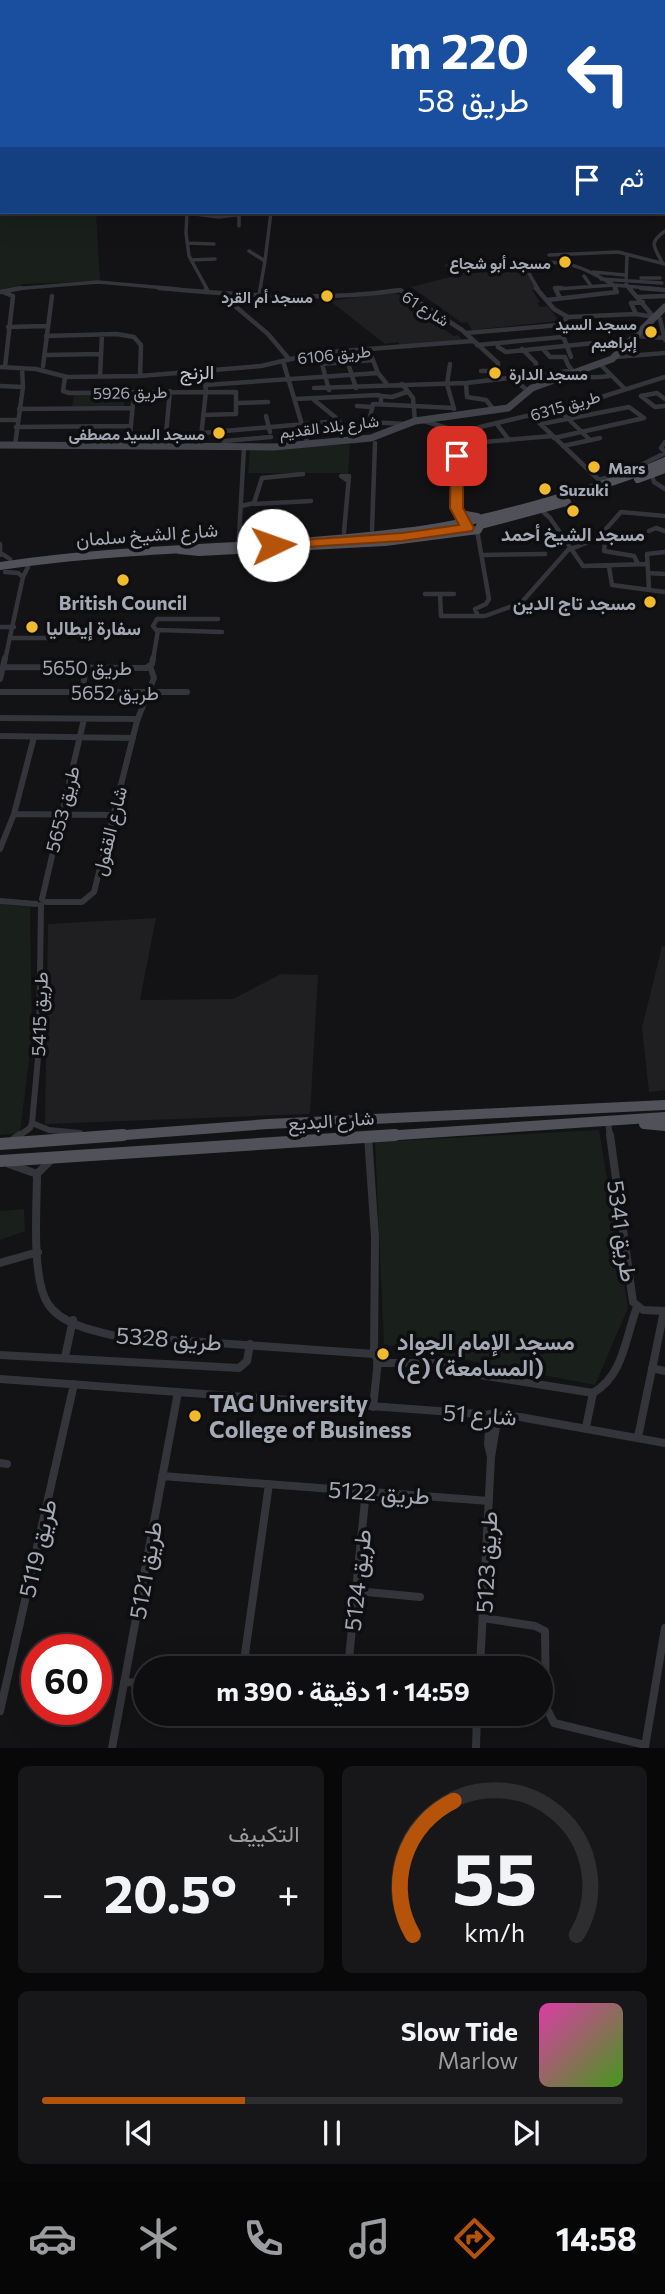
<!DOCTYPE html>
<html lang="ar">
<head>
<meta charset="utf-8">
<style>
  body { margin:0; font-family:Commissioner,Vazirmatn,sans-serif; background:#171719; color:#f1f3f6; direction:rtl; height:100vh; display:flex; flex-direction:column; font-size:26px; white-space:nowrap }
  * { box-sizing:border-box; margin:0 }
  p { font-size:23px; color:#9b9c9f }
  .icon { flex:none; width:38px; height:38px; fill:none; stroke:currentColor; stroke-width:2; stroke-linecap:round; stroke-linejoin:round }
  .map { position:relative; height:1748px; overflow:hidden; direction:ltr }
  .side { display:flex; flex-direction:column; gap:18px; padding:18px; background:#080809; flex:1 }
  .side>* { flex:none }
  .hud { position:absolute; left:0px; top:0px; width:665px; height:214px; box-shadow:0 7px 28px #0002,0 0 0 2px #2e2e30; direction:rtl; background:#1a4fa0; color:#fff; overflow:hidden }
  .speed { position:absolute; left:21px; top:1634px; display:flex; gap:14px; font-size:35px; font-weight:700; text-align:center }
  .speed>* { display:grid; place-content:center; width:91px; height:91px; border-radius:50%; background:#0e0e10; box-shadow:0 7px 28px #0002,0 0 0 2px #2e2e30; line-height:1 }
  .speed .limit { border:10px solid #d22; background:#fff; color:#111 }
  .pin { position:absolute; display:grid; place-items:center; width:60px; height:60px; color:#fff; margin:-30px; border-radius:14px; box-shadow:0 4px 10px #0006 }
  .me { position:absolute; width:77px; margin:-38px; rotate:87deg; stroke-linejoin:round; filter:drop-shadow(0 0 5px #0008) }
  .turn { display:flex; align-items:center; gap:24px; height:147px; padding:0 21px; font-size:32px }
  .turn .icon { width:91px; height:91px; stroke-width:2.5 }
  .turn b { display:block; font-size:49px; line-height:60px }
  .then { display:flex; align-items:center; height:66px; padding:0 21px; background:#0003; gap:14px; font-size:26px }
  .big { font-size:52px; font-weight:700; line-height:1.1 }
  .side .tile { flex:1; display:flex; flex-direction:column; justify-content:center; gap:10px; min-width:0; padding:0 24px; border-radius:10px; background:#171719 }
  .side .dial { align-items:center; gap:0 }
  .dial svg { height:182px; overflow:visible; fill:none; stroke:#2e2e30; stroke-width:7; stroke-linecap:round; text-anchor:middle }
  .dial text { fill:#f1f3f6; stroke:none }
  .song { display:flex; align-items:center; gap:21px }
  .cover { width:84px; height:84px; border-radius:10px; background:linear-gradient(135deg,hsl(320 70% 55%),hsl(100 70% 35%)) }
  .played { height:7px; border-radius:4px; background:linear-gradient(90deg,#b45309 35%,#2e2e30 35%) }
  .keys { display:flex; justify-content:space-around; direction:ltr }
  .heat { display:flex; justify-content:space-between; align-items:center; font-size:38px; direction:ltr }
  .side .tiles { flex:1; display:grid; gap:18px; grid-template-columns:1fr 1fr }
  .tile:last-child { grid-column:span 2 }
  .trip { position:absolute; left:133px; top:1656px; width:420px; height:70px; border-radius:35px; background:#0e0e10; box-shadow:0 7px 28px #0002,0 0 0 2px #2e2e30; font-weight:700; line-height:70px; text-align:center; direction:rtl }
  .menu { display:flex; height:112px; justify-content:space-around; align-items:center; background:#060606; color:#9b9c9f }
  .menu .icon { width:49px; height:49px }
  .menu .selected { color:#b45309 }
  .menu b { font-size:32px; color:#f1f3f6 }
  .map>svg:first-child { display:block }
  .built { fill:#1f1f22 }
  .green { fill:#191f1a }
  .water { fill:#293138 }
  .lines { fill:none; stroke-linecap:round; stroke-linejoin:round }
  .canal { stroke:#293138; stroke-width:4.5 }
  .street-far3 { stroke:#34353a; stroke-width:3.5 }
  .street-far2 { stroke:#34353a; stroke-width:4.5 }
  .street-far1 { stroke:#34353a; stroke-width:6 }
  .street { stroke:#34353a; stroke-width:8 }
  .secondary { stroke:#42434a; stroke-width:7 }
  .primary-far2 { stroke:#505159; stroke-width:8 }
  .primary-far1 { stroke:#505159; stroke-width:10 }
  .primary { stroke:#505159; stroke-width:12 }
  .highway { fill:#60626b; fill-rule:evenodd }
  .route { fill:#b45309; stroke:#753606; stroke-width:2 }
  .poi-dot { fill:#f1b92e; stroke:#0e0e10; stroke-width:2.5 }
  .labels { text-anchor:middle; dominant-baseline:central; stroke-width:7; stroke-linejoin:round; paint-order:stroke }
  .far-poi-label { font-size:16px; font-weight:bold; fill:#a4a9b5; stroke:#0e0e10; text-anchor:end }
  .far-street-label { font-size:16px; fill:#a4a9b5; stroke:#0e0e10 }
  .far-quarter-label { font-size:19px; fill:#c5c8d1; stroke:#0e0e10 }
  .poi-label { font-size:19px; font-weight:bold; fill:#a4a9b5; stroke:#0e0e10 }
  .street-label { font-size:19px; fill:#a4a9b5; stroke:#0e0e10 }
  .near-street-label { font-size:23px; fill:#a4a9b5; stroke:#0e0e10 }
  .near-poi-label { font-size:23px; font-weight:bold; fill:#a4a9b5; stroke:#0e0e10; text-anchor:start }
</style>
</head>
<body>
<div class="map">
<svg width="665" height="1748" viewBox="0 0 665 1748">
  <rect width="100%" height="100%" fill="#131315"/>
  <path class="built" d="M448 264 463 265 476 273 522 267 537 289 532 290 540 302 537 303 540 307 548 306 559 321 472 330 467 322 462 323 411 287 454 276 444 265Z
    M394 292 417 304 425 310 420 312 454 336 458 335 462 340 398 347 399 342 385 344 330 301Z
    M156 918 140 1000 233 999 281 974 318 975 310 1114 45 1124 48 924Z
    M662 946H665V1090L649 1092 642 1028Z"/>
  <path class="green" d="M0 205 2 212H96L100 281 24 284 0 290Z
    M74 395H125L124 406H72Z
    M350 444 348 473H248L250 450Z
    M0 904 30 907 32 1035 20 1133 0 1135Z
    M599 1130 628 1308 595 1385 384 1344 375 1142Z
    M24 1209 25 1231 0 1240V1211Z"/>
  <path class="water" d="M0 0H253L2 2 0 77Z"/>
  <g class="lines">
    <path class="canal" d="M513 0 534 2"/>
    <path class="street-far3" d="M329 0 349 2
      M411 0 421 1
      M277 2 279 0
      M1 188 2 165
      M187 212 186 233 189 256 207 289
      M187 213 219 217 261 212
      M239 214V226
      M187 243 214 244
      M249 251 265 261 260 289
      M549 255 618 252 665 264
      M627 255 626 284 631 289
      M191 260 215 259
      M265 261 271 212
      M663 264C655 247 647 244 665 231
      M593 272 625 275
      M584 276 591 286
      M641 278H660
      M601 279 662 283
      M13 289 98 282 177 289
      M538 289 524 265C564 257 580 266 614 285L616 289
      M556 289 614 285 659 289"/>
    <path class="street-far2" d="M159 288C239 295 319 302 400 290L462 330 498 363V373L502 379
      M206 288 207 292
      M536 288 554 309 568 317
      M629 288 653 316
      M641 288 665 290
      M0 292 21 288
      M5 293 13 296 5 367
      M222 295 268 334 289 359
      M259 297 261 288
      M638 297 665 296
      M560 298 555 288H562
      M547 300 617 292 615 288
      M636 314 631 303 643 302
      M660 319 665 340
      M559 325 571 357
      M8 327 47 326
      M466 333 559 325 568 317 636 314 654 317
      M46 336 117 334 134 337 141 345 140 376
      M636 336 665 338
      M477 345 562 337
      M498 347 506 352 604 342 629 343
      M522 349 536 363V375L544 384
      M369 350 378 373 386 383
      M544 350 550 357H565C571 379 589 379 609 376
      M344 351 356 388
      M45 355 101 354
      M616 357 665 353
      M283 361 308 445
      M450 364 447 384 454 409
      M600 364 625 389
      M43 366 52 296
      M0 367 36 369 67 377 140 376 261 366 317 353 473 341
      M481 371H498
      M65 377 63 391 69 393
      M100 377 102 334
      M512 378 527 390
      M466 383 467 397 486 400 495 411
      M402 384 413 398 415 421
      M205 385 378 373
      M0 386 23 387
      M314 388 466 383 569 371
      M329 390 322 364 373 360
      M69 393 236 392V414L203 415
      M381 396 392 397 407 392
      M641 396 655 407 665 406
      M641 396 657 393 665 399
      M295 399 378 395 381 396V402
      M314 400 335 417 355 441
      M238 403 268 402
      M357 406 372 407
      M556 407 590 440
      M19 409 132 408
      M530 414 599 480 601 486
      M266 416 270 432
      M0 420H18
      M421 420 466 434
      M496 423 509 440
      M406 424 369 422 373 404 454 408
      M541 424 629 407 644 418 554 438
      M16 427 130 426
      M202 433 339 421
      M665 442 661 448 665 452
      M460 444 552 436
      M15 445 23 387 22 368
      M165 445 170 391
      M129 446 134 392
      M200 446 206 391 204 370
      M222 446 225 441 271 437
      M563 446 600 438
      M652 475 654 482 665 489
      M599 480 633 469 665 453
      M254 504 311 501
      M241 506 254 503 262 478 303 474
      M539 508 550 518 583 566 647 564
      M460 529C454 508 450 458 461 439 465 433 473 430 480 427L589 401 665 377
      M372 530 375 443
      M477 530 489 599 486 604 475 609 478 616
      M649 531 656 528 665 531
      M344 532 349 476H341L348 481
      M239 537 244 447
      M597 539 605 543 604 551 634 556 638 564
      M0 544V555
      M1 553 10 559
      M482 555 545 554
      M609 567 612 585 665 592
      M5 572 18 573 23 577
      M648 573 665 574
      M649 589 647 554 665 552
      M425 594H454
      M440 594 441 616H485L521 603 568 550 597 539 621 512 665 516
      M0 627H14
      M157 631 153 626 157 619H218
      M11 638H51
      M5 660 23 577 28 567
      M153 660 158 630 222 632"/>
    <path class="street-far1" d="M4 667 146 668 152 664 153 658
      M0 679 5 658
      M0 692H187
      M82 692 86 667
      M0 718 138 719
      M0 736 133 738
      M14 814 112 815
      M0 849 14 814 34 737
      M42 899 84 719
      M0 901 36 904
      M46 902H82L94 892 137 721 154 678 150 666
      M608 1122 610 1137
      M32 1123 49 1130 80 1133
      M17 1137 30 1128 32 1123 39 1047 41 905"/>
    <path class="street" d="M610 1135 633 1302 643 1310 665 1311
      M368 1136 375 1237 374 1354
      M14 1139 20 1135
      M51 1160 37 1174C37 1206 31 1278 48 1304 61 1324 94 1331 116 1336L374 1354 378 1360 373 1407
      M9 1164 37 1174
      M0 1263 38 1252
      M0 1355 239 1368 247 1361 250 1344
      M65 1357 73 1320
      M377 1363H435L480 1375 593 1393C624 1375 625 1338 637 1307
      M652 1368 665 1371
      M0 1379 520 1417 665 1443
      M490 1414 488 1444 491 1457
      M586 1427 593 1393
      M638 1437 664 1311
      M0 1463 7 1464
      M162 1476 489 1501
      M356 1591 420 1597
      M483 1618 535 1626 545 1631 546 1707 554 1723 645 1745
      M243 1668 269 1484
      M348 1668 366 1491
      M480 1668 491 1457 498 1415
      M124 1682 145 1683
      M0 1711 74 1384
      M645 1747 665 1628
      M112 1748 178 1392
      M476 1748 477 1713"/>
    <path class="secondary" d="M0 445 274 447 371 438 415 421 508 408 532 388 612 359 665 307"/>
    <path class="primary-far2" d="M638 479 665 469
      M460 514 477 517
      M481 525 567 502
      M179 550 199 552 385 542 478 530 480 526
      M0 566C134 546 269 549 404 532 459 526 512 512 565 496 599 486 633 476 665 461"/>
    <path class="primary-far1" d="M644 1124 665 1126
      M99 1137 268 1124 665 1105
      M369 1137 665 1117"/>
    <path class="primary" d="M0 1144 123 1135
      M0 1161 395 1135"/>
    <path class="highway" d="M663 69H665V73H663Z
      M0 109H2V113H0Z
      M0 120H2V124H0Z
      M0 139H2V143H0Z"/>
  </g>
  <path class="route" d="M457 452 463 456V508L474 528 472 531 402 541 273 549 267 545 273 542 402 533 459 525 450 508 451 456Z"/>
  <g class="poi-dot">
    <circle cx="565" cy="262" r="7"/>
    <circle cx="327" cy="296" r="7"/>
    <circle cx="651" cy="332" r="7"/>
    <circle cx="495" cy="373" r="7"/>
    <circle cx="219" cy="433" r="7"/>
    <circle cx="594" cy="467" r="7"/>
    <circle cx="545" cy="489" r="7"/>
    <circle cx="573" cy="511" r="7"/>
    <circle cx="123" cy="580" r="7"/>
    <circle cx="650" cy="602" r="7"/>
    <circle cx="32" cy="627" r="7"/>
    <circle cx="383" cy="1354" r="7"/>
    <circle cx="195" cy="1416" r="7"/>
  </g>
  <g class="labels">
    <g class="far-poi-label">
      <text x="551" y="262">مسجد أبو شجاع</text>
      <text x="313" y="296">مسجد أم القرد</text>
      <text x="637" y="323">مسجد السيد<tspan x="637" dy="18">إبراهيم</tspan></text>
      <text x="509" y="373" text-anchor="start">مسجد الدارة</text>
      <text x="205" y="433">مسجد السيد مصطفى</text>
      <text x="608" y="467" text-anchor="start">Mars</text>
      <text x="559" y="489" text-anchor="start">Suzuki</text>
    </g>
    <g class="far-street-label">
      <text transform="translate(426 308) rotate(32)">شارع 61</text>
      <text transform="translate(334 354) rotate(-6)">طريق 6106</text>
      <text transform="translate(130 392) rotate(-1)">طريق 5926</text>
      <text transform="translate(565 405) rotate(-16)">طريق 6315</text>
      <text transform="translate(329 426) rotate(-7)">شارع بلاد القديم</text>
    </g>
    <g class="far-quarter-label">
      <text x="197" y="371">الزنج</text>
    </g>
    <g class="poi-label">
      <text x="573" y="533">مسجد الشيخ أحمد</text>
      <text x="123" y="602">British Council</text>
      <text x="636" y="602" text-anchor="end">مسجد تاج الدين</text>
      <text x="46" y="627" text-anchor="start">سفارة إيطاليا</text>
    </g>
    <g class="street-label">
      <text transform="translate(147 534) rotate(-4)">شارع الشيخ سلمان</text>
      <text x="87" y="667">طريق 5650</text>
      <text x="115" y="692">طريق 5652</text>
      <text transform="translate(62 809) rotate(-76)">طريق 5653</text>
      <text transform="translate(109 831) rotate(-76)">شارع القفول</text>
      <text transform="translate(39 1014) rotate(-88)">طريق 5415</text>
      <text transform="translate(331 1120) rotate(-4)">شارع البديع</text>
    </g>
    <g class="near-street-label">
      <text transform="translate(623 1231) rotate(82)">طريق 5341</text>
      <text transform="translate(169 1338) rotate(4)">طريق 5328</text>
      <text transform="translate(480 1414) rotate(4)">شارع 51</text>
      <text transform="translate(379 1492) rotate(4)">طريق 5122</text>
      <text transform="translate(37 1548) rotate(-77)">طريق 5119</text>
      <text transform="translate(486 1562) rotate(-87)">طريق 5123</text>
      <text transform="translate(145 1570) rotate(-80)">طريق 5121</text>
      <text transform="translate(357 1580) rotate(-84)">طريق 5124</text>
    </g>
    <g class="near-poi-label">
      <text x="397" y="1341">مسجد الإمام الجواد<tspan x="397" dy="26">(ع) (المسامعة)</tspan></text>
      <text x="209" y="1403">TAG University<tspan x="209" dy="26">College of Business</tspan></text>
    </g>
  </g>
</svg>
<div class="speed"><div class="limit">60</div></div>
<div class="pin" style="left:457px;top:456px;background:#d93025"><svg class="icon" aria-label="arrive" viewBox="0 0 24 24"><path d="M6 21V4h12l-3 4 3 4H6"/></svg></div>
<svg class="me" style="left:273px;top:545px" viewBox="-20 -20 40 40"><circle r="19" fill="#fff"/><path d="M0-13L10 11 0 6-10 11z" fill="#b45309"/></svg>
<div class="trip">14:59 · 1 دقيقة · 390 m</div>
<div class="hud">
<div class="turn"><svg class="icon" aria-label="left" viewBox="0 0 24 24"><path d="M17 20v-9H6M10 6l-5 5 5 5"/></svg><div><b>220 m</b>طريق 58</div></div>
<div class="then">ثم<svg class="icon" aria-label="arrive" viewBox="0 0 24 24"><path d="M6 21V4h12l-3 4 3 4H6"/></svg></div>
</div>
</div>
<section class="side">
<div class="tiles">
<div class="tile dial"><svg viewBox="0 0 100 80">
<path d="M14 69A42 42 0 1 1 86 69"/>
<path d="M14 69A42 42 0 0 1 32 10" stroke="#b45309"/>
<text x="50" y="56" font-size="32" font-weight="700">55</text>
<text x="50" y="72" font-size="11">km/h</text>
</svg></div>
<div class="tile"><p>التكييف</p>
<div class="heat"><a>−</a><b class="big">20.5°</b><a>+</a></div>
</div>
<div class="tile">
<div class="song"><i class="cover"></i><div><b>Slow Tide</b><p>Marlow</p></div></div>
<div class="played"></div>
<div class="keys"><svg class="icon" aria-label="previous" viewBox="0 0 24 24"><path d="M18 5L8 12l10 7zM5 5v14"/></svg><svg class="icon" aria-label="pause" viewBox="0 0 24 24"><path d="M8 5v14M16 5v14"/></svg><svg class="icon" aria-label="next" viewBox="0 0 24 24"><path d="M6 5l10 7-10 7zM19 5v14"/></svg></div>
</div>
</div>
</section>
<nav class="menu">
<b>14:58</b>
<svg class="icon selected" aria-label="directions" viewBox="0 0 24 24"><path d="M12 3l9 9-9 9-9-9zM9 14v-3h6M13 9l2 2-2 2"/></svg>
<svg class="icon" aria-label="music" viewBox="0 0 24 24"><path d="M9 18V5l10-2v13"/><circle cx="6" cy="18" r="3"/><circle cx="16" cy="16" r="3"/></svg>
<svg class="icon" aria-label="phone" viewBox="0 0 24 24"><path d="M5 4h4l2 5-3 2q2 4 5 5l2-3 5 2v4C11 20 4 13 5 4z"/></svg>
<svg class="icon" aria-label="climate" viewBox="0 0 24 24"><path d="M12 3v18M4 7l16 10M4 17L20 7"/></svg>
<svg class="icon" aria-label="car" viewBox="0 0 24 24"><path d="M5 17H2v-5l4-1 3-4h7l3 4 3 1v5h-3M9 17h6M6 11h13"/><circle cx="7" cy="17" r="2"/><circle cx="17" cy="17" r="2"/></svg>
</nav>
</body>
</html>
